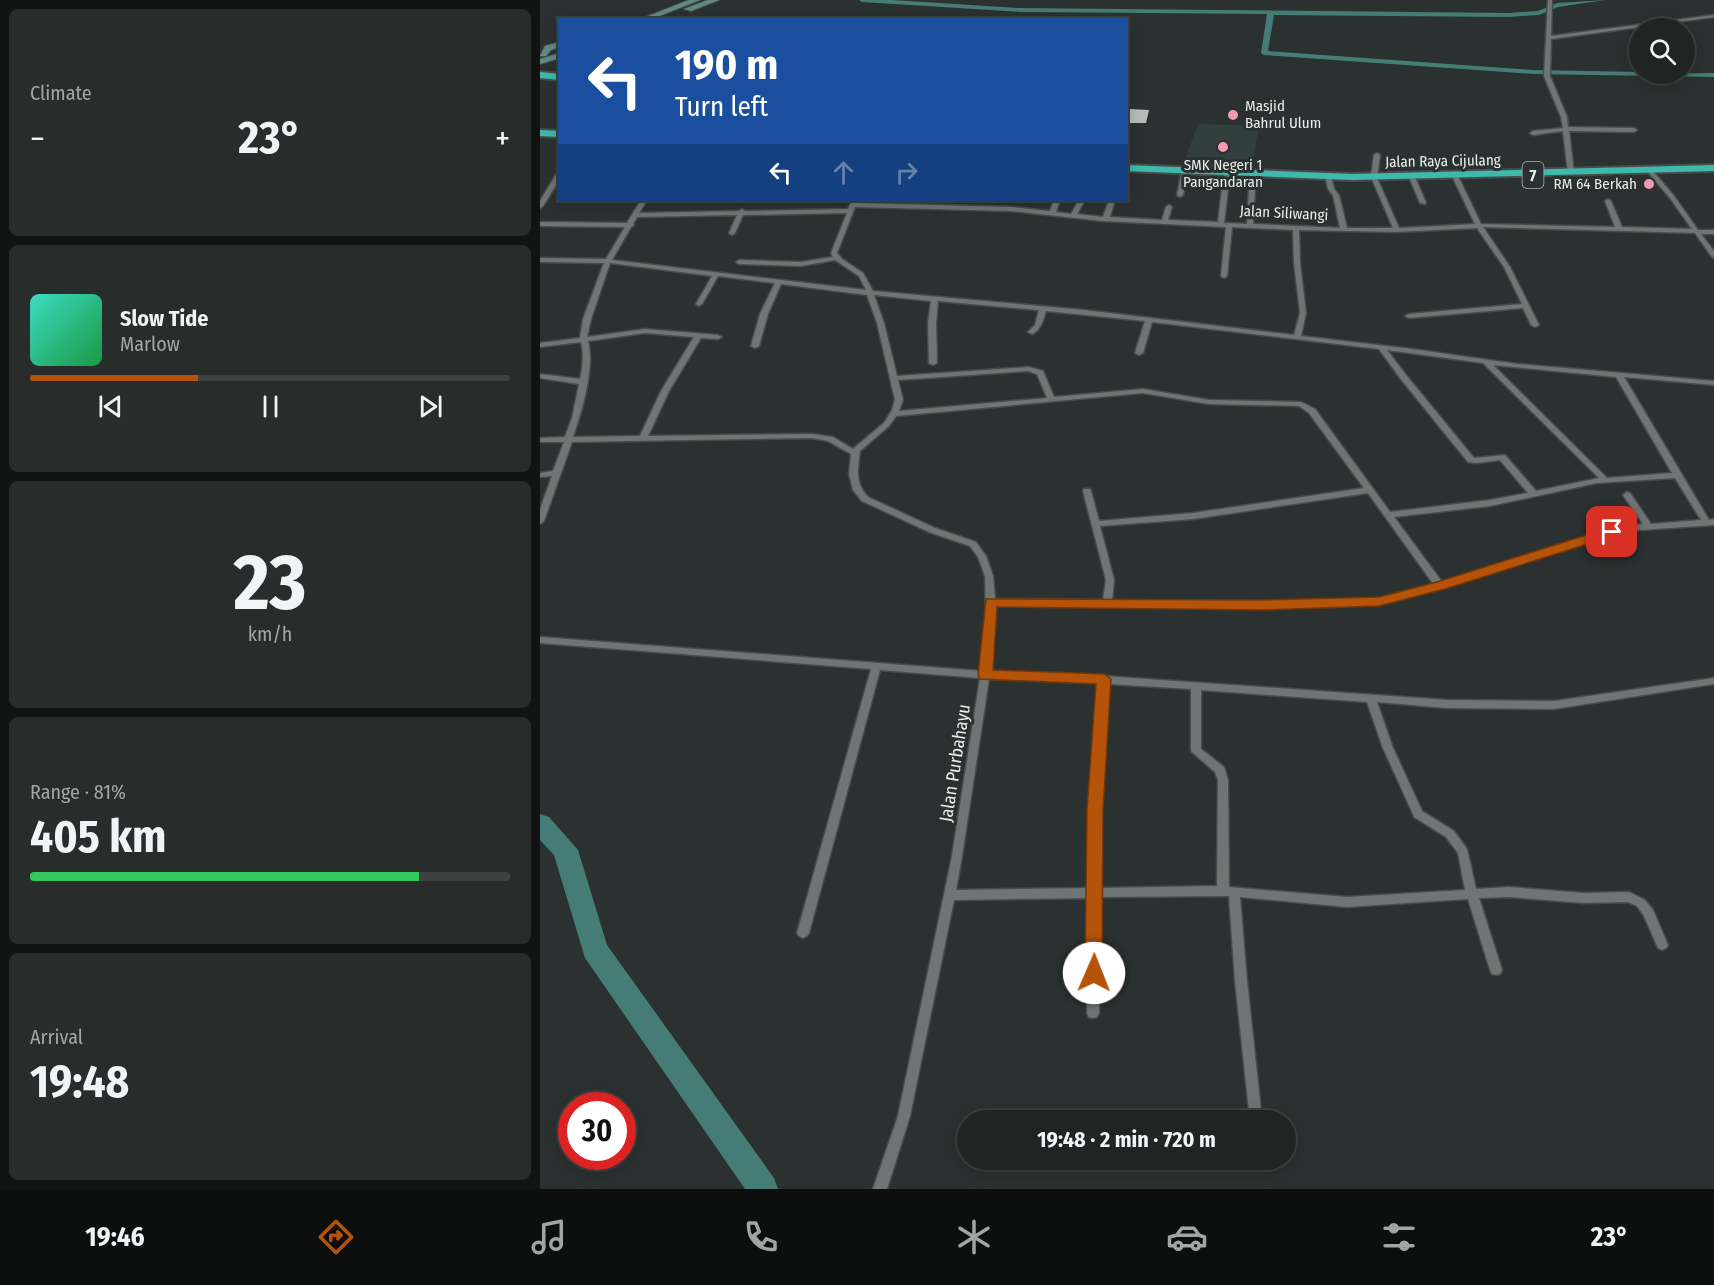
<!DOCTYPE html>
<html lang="en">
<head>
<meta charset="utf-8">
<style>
  body { margin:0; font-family:"Fira Sans Condensed",sans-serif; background:#282d2c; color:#f1f3f6; height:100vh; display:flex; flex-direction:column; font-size:22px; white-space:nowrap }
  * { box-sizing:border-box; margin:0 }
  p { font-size:20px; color:#a2a5a6 }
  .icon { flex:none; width:33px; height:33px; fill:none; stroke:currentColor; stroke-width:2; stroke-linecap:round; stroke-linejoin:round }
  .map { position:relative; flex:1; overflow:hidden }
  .side { display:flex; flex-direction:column; gap:9px; padding:9px; background:#121414; width:540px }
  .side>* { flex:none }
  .guide { position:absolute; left:18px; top:18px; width:570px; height:183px; border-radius:0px; box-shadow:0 3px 15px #0003,0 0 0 2px #3d4241; background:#1a4fa0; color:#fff; overflow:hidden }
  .fabs { position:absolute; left:1089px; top:18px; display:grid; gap:12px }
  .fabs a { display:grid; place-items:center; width:66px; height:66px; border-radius:50%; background:#202524; box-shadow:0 3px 15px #0003,0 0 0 2px #3d4241; font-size:30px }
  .speed { position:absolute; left:18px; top:1092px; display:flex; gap:12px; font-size:30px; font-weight:700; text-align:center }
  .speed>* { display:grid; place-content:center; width:78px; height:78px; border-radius:50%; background:#202524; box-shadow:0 3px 15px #0003,0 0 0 2px #3d4241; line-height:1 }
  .speed .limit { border:9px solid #d22; background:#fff; color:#111 }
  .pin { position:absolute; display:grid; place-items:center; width:51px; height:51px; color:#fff; margin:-26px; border-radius:12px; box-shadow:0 3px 9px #0006 }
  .me { position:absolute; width:66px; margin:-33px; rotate:1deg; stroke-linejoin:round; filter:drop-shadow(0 0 4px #0008) }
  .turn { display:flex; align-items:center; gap:21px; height:126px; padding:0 18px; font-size:27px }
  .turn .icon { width:78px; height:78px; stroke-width:2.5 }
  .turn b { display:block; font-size:42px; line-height:51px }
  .lanes { display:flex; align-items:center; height:57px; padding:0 18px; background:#0003; justify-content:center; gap:30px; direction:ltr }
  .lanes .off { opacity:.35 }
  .big { font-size:45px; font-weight:700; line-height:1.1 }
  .side .widget { flex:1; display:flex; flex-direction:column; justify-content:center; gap:9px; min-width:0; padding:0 21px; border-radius:9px; background:#282d2c }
  .side .dial { align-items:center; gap:0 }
  .dial b { font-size:78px; line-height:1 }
  .song { display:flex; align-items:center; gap:18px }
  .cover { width:72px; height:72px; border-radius:9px; background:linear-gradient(135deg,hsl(170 70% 55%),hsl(140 70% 35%)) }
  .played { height:6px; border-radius:3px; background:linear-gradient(90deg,#b45309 35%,#3d4241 35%) }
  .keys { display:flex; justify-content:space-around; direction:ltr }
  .heat { display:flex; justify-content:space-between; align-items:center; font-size:33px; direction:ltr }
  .charge { height:9px; border-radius:4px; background:linear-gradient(90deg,#34c759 81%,#3d4241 0) }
  .trip { position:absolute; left:417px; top:1110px; width:339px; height:60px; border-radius:30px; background:#202524; box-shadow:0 3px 15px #0003,0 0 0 2px #3d4241; font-weight:700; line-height:60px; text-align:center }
  .dock { display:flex; height:96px; justify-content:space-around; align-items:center; background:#0d0f0e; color:#a2a5a6 }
  .dock .icon { width:42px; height:42px }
  .dock .on { color:#b45309 }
  .dock b { font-size:27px; color:#f1f3f6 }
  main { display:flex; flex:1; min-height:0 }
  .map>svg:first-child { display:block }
  .built { fill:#323f3d }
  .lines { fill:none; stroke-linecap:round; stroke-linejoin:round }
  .canal { fill:#457c75; fill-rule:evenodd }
  .river { fill:#457c75; fill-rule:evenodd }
  .building { fill:#b5bcba }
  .street-casing { stroke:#474c4b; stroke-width:3 }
  .secondary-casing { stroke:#474c4b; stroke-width:2 }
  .highway-casing { stroke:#474c4b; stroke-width:4 }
  .street { fill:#6e7574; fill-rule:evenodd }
  .secondary { fill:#608a85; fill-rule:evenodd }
  .highway { fill:#3ebaad; fill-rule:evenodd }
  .route { fill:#b45309; stroke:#753606; stroke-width:1.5 }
  .poi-dot { fill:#f29aae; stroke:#2b3130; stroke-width:2 }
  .labels { text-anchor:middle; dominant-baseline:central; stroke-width:6; stroke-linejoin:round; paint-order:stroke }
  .far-poi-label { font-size:15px; fill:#e9edec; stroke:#2b3130; text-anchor:start }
  .far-street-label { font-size:15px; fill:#e9edec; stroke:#2b3130 }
  .shield { fill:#2b3130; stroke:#b0b5b4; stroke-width:1.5 }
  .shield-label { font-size:16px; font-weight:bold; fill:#e9edec }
  .street-label { font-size:18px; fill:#e9edec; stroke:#2b3130 }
</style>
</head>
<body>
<main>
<section class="side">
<div class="widget"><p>Climate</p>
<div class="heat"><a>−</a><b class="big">23°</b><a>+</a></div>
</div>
<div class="widget">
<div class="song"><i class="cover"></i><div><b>Slow Tide</b><p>Marlow</p></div></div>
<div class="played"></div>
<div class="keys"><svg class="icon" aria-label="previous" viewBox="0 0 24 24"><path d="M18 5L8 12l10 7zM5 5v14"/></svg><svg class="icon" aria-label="pause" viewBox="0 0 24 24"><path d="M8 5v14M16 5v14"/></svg><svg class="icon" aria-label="next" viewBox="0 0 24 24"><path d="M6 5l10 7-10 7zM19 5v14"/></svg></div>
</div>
<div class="widget dial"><b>23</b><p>km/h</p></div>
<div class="widget"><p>Range · 81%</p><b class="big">405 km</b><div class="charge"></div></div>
<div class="widget"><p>Arrival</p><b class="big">19:48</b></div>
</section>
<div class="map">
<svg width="1174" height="1189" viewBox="0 0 1174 1189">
  <rect width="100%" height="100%" fill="#2b3130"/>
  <path class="built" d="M658 124 719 126 711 170 642 168Z"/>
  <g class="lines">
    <path class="canal" d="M319 0H352L480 8 969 13 998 11 1017 3 1065 0 1018 7 999 15 969 17 734 15 728 51 993 70 1100 72V74L1174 73V77L993 74 724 55 721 53 727 14 480 12 322 2Z"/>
    <path class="river" d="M0 814 9 817 38 850 67 945 234 1178 238 1189H205L45 958 14 855 0 840Z"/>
  </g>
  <path class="building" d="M590 109 609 110 606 123H586Z"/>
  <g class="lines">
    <defs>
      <path id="street" d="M1008 0H1012L1011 36 1174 15V17L1011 39 1010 76 1027 117 1028 127 1094 128 1097 130 1094 132 1029 131 1034 173 1031 175 1028 173 1023 131 993 135 990 133 993 131 1023 128 1021 117 1004 76Z
        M837 153 840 155 837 178 859 228 935 224 912 176 915 174 918 176 941 224 1075 227 1065 201 1068 199 1071 201 1082 227 1152 229 1130 198 1107 171 1110 169 1112 170 1134 196 1158 230H1174V234H1161L1174 251V258L1172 257 1155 233 943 227 970 267 999 325 995 327 991 325 983 308 869 318 865 316 869 314 982 304 964 267 937 228 857 232 759 230 760 263 766 313 761 336 872 349 977 364 1174 381V385L1084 377 1169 520 1174 519V525L1086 531 903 588 839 605 721 608 571 606 567 608 563 606 455 605 456 615 450 672 564 676 907 700 1014 701 1174 678V684L1014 709 907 708 837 702 853 748 882 811 914 831 927 849 936 889 969 887 1044 893 1089 892 1105 900 1113 910 1128 945 1126 948 1122 950 1118 948 1104 916 1097 906 1088 902 1044 903 969 897 939 898 962 970 960 974 956 975 952 974 950 970 928 899 807 907 700 897 707 981 722 1120H710L695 981 689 896 560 897 559 1013 557 1017 553 1018 549 1017 547 1013 549 898 414 900 370 1116 347 1189H333L358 1116 412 856 440 678 340 670 269 933 267 936 263 938 259 936 257 933 331 669 0 643V637L441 671 446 615 445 576 438 557 430 546 389 532 322 501 313 490 309 474 311 454 288 441 272 438 32 442 4 521 0 524V509L12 476 0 477V473L13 471 24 442H0V438L25 437 32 418 39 384 0 378V374L40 379C43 367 44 354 41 342L0 347V343L40 338 43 319 64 263 0 262V258L66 259 85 227 0 226V222L87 223 101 200H107L99 213 199 211 202 209 205 211 308 209 312 200H318L317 203 471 207 510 211 514 200H520L516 212 531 214 539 200H545L537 214 563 217 569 200H575L570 217 622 220 626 207 629 205 632 207 628 220 678 222 684 172 687 170 690 172 684 223 707 224 710 173 713 171 716 173 713 224 800 228 793 195 788 189 785 176 788 174 791 176 794 189 799 195 807 228H853L831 177 834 155ZM315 207 471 211 563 221 686 227 681 276 684 278 687 276 692 227 753 230 754 263 760 313 754 335 544 310 333 291 323 273 302 259 297 253ZM307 213 291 253 293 257 261 262 199 260 196 262 199 264 261 266 295 260 319 276 326 290 72 260 91 227 94 225 93 224 97 217 197 215 189 233 192 235 195 233 203 215ZM70 263 172 276 156 304 159 306 162 304 178 276 235 283 220 314 211 346 215 348 219 346 228 314 241 284 327 295 337 323 355 400 352 410 344 423 313 449 293 437 272 434 108 436 129 391 161 338 178 339 182 337 178 335 105 329 47 337 51 319ZM334 295 391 301 388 323 389 363 393 365 397 363 396 323 398 301 499 310 495 325 488 332 492 334C501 330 503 320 506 311L605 321 595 353 599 355 603 353 612 322 839 349 860 378 928 462 937 463 960 460 988 493 950 500 850 512 775 409 761 402 669 400 603 389 514 397 503 371 489 367 357 376 344 323ZM105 333 154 337 121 391 100 436 33 437C42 411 55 367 48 341ZM847 350 943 363 1059 478 996 491 965 455 934 458 866 375ZM953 365 1076 377 1132 473 1067 478ZM488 371 497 374 507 398 359 411 363 400 358 380ZM603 393 669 404 759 406 769 413 824 488 653 513 559 521 551 491 550 489H544L543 491 566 580 563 600 455 599 453 576 446 556 436 542 395 528 328 497C314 482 318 469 320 451L349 426 356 416ZM1135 478 1161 520 1111 524 1090 493 1087 492 1083 495 1103 524 1082 526 902 582 854 517 950 506 1057 483ZM828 493 894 585 839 599 721 602 572 600 574 580 560 526 653 519ZM449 679 559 683 550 810 549 888 416 890 422 856ZM569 684 651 689V751L675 772 678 780 677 886 560 888V810ZM661 690 827 702 843 748 873 814 874 817 906 837 918 853 925 890 807 897 689 887 688 780 684 767 661 749Z
        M645 169 648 171 643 195 640 197 637 195 642 171Z
        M20 171V179L3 206 0 208V201L17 173Z
        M870 176 875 177 886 203 885 204 880 203 869 177Z"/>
      <path id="secondary" d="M149 0H160L109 20H98Z
        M168 0H179L151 11 144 9Z
        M20 42V47L11 50 6 56H0L5 46Z
        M20 53V58L0 64V59Z"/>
      <path id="highway" d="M0 72 20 74V80L0 78Z
        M0 130 20 131V137L0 136Z
        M586 165 812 174 1174 165V171L812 180 586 171Z"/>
    </defs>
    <use href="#street" class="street-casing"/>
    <use href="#secondary" class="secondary-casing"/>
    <use href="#highway" class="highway-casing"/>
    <use href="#street" class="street"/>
    <use href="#secondary" class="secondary"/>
    <use href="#highway" class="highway"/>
  </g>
  <path class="route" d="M1072 527 1078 532 1076 535 905 589 839 606 721 610 457 607 453 670 564 674 571 679 563 810 562 973 560 979 554 981 547 979 545 973 547 810 556 684 440 679 438 675 446 599 721 600 839 597 897 582Z"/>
  <g class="poi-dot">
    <circle cx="693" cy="115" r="6"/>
    <circle cx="683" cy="147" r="6"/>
    <circle cx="1109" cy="184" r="6"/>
  </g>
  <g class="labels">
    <g class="far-poi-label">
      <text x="705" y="106">Masjid<tspan x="705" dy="17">Bahrul Ulum</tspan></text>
      <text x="683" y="165" text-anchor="middle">SMK Negeri 1<tspan x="683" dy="17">Pangandaran</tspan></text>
      <text x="1097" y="184" text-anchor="end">RM 64 Berkah</text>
    </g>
    <g class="far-street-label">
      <text transform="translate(903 161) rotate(-1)">Jalan Raya Cijulang</text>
      <text transform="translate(744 213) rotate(3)">Jalan Siliwangi</text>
    </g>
    <rect class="shield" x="982.5" y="162" width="21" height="26" rx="4.5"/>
    <g class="shield-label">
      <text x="993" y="175">7</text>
    </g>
    <g class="street-label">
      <text transform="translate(415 763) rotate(-81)">Jalan Purbahayu</text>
    </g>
  </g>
</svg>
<div class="fabs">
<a><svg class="icon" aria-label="search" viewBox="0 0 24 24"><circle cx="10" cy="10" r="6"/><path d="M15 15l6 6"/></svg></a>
</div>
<div class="speed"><div class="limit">30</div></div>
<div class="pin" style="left:1072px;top:532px;background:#d93025"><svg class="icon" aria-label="arrive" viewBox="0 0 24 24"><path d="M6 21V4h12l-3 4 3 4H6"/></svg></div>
<svg class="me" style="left:554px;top:973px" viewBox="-20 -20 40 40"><circle r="19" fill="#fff"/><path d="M0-13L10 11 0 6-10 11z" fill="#b45309"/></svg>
<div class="trip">19:48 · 2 min · 720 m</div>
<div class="guide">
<div class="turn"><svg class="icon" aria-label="left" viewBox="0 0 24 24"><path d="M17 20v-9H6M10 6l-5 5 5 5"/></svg><div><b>190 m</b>Turn left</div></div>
<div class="lanes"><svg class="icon" aria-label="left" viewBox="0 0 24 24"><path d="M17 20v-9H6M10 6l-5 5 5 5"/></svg><svg class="icon off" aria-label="ahead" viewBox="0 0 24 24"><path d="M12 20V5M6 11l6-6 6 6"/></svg><svg class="icon off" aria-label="right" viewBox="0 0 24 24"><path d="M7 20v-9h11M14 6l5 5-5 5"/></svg></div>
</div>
</div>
</main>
<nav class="dock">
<b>19:46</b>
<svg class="icon on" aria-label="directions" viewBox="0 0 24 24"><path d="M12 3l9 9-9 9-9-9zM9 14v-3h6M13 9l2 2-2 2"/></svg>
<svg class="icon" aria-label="music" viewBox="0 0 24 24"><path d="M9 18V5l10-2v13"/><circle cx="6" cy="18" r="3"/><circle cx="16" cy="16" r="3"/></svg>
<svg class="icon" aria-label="phone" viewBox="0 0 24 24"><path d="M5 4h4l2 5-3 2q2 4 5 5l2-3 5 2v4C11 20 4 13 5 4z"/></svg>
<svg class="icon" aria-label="climate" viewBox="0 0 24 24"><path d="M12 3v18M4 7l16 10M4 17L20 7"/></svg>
<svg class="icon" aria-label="car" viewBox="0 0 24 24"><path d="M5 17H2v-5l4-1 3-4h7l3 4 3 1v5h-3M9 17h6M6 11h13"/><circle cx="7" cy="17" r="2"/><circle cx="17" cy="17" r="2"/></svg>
<svg class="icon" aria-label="filters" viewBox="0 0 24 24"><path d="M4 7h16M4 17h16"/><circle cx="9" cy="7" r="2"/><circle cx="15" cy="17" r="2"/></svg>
<b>23°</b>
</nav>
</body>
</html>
